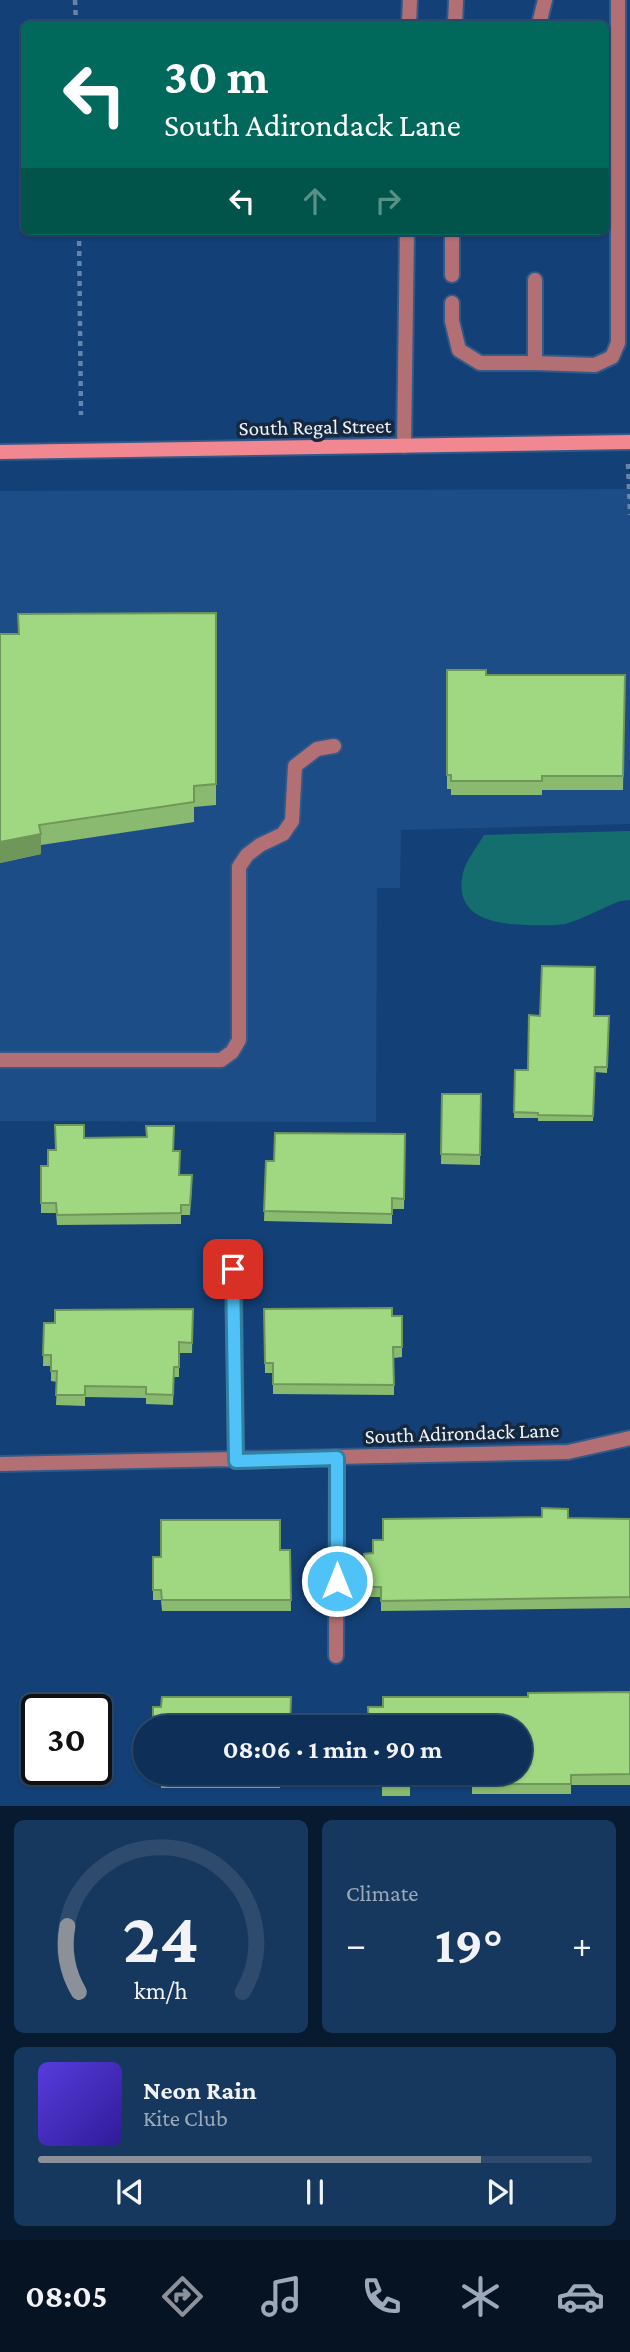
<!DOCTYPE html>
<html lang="en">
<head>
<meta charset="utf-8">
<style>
  body { margin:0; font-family:"Crimson Pro",serif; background:#17385e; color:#f1f3f6; height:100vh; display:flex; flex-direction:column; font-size:26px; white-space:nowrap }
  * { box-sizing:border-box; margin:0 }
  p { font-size:23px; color:#9ba9ba }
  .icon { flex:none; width:38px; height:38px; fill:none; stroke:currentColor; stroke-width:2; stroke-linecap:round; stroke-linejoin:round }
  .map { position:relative; height:1806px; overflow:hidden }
  .details { display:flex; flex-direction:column; gap:14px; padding:14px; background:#081a30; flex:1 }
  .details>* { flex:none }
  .banner { position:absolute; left:21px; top:21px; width:588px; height:214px; border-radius:10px; box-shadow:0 2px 5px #0004,0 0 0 2px #2e4b6e; background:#00695c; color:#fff; overflow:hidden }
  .speed { position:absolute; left:21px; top:1694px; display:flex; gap:14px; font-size:35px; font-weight:700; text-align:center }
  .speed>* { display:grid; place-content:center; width:91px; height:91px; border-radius:50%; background:#0e3058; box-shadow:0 2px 5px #0004,0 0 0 2px #2e4b6e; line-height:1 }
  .speed .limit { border:4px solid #111; border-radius:10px; background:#fff; color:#111 }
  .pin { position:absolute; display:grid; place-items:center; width:60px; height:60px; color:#fff; margin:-30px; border-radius:14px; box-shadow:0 4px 10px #0006 }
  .me { position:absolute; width:77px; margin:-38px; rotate:0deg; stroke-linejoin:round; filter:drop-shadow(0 0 5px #0008) }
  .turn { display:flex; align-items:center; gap:24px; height:147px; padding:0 28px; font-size:32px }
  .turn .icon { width:91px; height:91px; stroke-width:2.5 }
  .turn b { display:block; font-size:49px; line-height:60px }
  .lanes { display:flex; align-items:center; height:66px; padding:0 28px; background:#0003; justify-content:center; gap:35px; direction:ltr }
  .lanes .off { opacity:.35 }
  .big { font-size:52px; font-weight:700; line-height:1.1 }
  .details .tile { flex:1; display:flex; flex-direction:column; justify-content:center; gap:10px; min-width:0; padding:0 24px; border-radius:10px; background:#17385e }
  .details .dial { align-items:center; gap:0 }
  .dial svg { height:182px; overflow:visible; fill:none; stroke:#2e4b6e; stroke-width:7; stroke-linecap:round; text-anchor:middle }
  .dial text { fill:#f1f3f6; stroke:none }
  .song { display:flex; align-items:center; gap:21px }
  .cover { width:84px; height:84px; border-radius:10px; background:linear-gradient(135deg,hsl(250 70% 55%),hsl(250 70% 35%)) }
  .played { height:7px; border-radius:4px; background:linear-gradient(90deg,#8c9099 80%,#2e4b6e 80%) }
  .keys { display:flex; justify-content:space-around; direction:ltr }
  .heat { display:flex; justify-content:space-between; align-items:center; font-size:38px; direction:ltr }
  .details .tiles { flex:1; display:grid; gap:14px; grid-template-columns:1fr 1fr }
  .tile:last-child { grid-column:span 2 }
  .trip { position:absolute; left:133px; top:1715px; width:399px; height:70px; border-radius:35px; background:#0e3058; box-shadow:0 2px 5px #0004,0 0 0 2px #2e4b6e; font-weight:700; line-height:70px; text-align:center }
  .tab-bar { display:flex; height:112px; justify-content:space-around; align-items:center; background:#061323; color:#9ba9ba }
  .tab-bar .icon { width:49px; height:49px }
  .tab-bar .active { color:#8c9099 }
  .tab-bar b { font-size:32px; color:#f1f3f6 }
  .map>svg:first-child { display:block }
  .built { fill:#1c4d86 }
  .water { fill:#156e6e }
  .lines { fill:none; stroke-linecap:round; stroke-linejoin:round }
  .lane-casing { stroke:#325988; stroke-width:18 }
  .street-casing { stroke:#325988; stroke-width:18 }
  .secondary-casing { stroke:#325988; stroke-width:18 }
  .path { stroke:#6684a8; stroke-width:4.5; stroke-dasharray:5 5; stroke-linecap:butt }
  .lane { stroke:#b37074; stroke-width:14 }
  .street { stroke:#b37074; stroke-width:14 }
  .secondary { stroke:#f18891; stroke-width:14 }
  .wall { fill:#89ba6f }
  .shaded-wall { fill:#6f975a }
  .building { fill:#9fd881; stroke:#6f975a; stroke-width:2 }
  .route-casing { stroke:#337fa1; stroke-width:18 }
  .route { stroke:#4fc3f7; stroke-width:12 }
  .labels { text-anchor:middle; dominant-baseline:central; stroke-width:7; stroke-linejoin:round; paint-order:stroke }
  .street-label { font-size:21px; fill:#eef3f9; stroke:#152840 }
</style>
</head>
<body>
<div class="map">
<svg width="630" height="1806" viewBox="0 0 630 1806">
  <rect width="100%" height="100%" fill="#134076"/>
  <path class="built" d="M630 489V824L401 830 400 888H377L376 1122 0 1121V491Z"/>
  <path class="water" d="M630 831V900L620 901C602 908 584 919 565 924 552 926 539 925 527 925 494 924 453 918 463 873 466 860 477 847 484 835Z"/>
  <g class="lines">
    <defs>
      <path id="lane" d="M409 24 410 0
        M455 24 456 0
        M539 24 545 0
        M452 275V231
        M452 303V321L459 350 480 363H535V280
        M535 363 595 365 612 357 618 343V0
        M404 446 407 231
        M0 1060H221L232 1052 239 1040V867L247 855 260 845 283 834 292 821 295 766 317 749 334 746"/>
      <path id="street" d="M234 1269 236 1461
        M0 1464 568 1452 630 1438
        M336 1656 337 1458"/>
      <path id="secondary" d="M0 452 630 442"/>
    </defs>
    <use href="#lane" class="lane-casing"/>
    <use href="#street" class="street-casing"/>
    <use href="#secondary" class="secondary-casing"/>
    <path class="path" d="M75 0 76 24
      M79 231 81 415
      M628 464 630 515"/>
    <use href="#lane" class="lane"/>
    <use href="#street" class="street"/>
    <use href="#secondary" class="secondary"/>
  </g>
  <path class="wall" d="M216 613V805L194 807V822L41 845V854L0 863V634H18Z
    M447 670 486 675H625L623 790H542V795H451V789H447Z
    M594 1016H609L607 1073 595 1072 593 1121H538V1118H514L515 1070H528Z
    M442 1094H481L480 1165 441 1164Z
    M405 1134 404 1209H392V1224L264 1221 266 1161H274Z
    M56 1150 174 1151 179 1175 192 1186 190 1215H181V1224L57 1225 56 1213H41V1166H48Z
    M193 1309 192 1353H179V1377H174L173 1405 146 1404V1398L85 1397V1406L56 1405 57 1382 51 1381V1366H43L44 1323H55Z
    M264 1309 402 1316V1357L394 1358V1395L273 1394V1373H265Z
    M568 1518 630 1519V1608L381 1611V1597H364V1554L373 1553Z
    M280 1550H290L291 1611H162L161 1600H153V1567L161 1557Z
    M630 1692V1785H571V1794H472V1785H410V1796H382L383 1707 528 1697Z
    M161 1773H280V1788H161Z"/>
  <path class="shaded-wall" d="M41 834V854L0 863V842Z"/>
  <path class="building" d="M216 613V784L194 786V802L39 825 41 834 0 842V634H19L18 614Z
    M447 670H486V675H625L623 776H542V781H451V775H447Z
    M542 966 595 967 594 1016H609L607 1067H595L593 1116 538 1115V1113L514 1112 515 1070H528L529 1015 540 1016Z
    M442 1094H481L480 1155 441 1154Z
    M55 1125H84V1138L147 1137 146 1126H174L173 1151H180L179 1175H192L190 1205H181V1213L57 1215 56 1203H41V1166H48V1150H56Z
    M275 1133 405 1134 404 1199 392 1198V1214L264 1211 266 1161H274Z
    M392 1308V1316H402V1347H393L394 1385 273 1384V1363H265L264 1309Z
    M193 1309 192 1343 179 1342V1367H174L173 1395 146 1394V1387L85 1386V1395H56L57 1371H51V1355H43L44 1323H55V1310Z
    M542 1508 568 1509V1518L630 1519V1597L381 1601V1587H364V1554L373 1553V1540H383V1519L542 1517Z
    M161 1520H280V1550H290L291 1600H162L161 1590H153V1557H161Z
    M630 1692V1774L571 1775V1784H472V1774L410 1775V1785L382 1786V1773H520V1727H369L368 1707H383V1697H528V1693Z
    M162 1697H291L290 1727H153V1707H161Z
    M161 1773H280V1777H161Z"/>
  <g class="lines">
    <defs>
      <path id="route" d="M233 1269 236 1461 337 1458V1581"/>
    </defs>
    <use href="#route" class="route-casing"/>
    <use href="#route" class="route"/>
  </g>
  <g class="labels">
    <g class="street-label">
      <text transform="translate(315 427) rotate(-1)">South Regal Street</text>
      <text transform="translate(462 1433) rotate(-2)">South Adirondack Lane</text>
    </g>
  </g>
</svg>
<div class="speed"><div class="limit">30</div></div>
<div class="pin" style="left:233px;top:1269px;background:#d93025"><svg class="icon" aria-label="arrive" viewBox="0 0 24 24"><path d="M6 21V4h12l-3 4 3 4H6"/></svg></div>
<svg class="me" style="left:337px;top:1581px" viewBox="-20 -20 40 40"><circle r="17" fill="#4fc3f7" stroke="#fff" stroke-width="3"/><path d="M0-11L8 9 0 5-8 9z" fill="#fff"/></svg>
<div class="trip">08:06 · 1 min · 90 m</div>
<div class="banner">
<div class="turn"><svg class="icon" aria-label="left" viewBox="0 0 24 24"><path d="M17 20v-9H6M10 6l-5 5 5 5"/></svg><div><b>30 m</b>South Adirondack Lane</div></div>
<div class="lanes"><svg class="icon" aria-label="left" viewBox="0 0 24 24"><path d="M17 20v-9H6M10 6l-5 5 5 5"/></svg><svg class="icon off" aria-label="ahead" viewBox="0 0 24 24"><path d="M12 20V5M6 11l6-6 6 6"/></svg><svg class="icon off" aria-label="right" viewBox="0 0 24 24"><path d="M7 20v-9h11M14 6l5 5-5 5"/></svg></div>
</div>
</div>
<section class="details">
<div class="tiles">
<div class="tile dial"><svg viewBox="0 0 100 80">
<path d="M14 69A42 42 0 1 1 86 69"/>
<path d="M14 69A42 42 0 0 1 9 40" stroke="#8c9099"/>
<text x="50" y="56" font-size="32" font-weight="700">24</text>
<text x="50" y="72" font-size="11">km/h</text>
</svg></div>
<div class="tile"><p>Climate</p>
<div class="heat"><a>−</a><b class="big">19°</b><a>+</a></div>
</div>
<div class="tile">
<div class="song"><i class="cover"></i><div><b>Neon Rain</b><p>Kite Club</p></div></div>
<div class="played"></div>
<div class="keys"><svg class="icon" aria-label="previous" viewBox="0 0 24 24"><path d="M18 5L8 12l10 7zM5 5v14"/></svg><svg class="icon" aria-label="pause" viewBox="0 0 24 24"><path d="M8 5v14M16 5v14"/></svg><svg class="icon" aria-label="next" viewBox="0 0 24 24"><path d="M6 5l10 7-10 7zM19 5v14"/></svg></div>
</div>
</div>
</section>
<nav class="tab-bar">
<b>08:05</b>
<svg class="icon active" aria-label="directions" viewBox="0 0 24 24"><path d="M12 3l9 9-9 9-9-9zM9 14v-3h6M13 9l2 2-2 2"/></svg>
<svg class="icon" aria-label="music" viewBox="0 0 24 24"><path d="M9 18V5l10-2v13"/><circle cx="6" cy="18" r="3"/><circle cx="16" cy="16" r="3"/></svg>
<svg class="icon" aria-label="phone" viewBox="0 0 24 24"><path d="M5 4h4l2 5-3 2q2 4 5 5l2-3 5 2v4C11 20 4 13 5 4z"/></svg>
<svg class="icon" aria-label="climate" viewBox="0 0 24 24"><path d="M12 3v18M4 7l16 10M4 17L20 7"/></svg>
<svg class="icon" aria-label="car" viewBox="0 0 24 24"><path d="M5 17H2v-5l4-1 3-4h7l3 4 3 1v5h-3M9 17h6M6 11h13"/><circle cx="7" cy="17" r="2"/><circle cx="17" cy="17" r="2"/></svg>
</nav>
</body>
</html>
